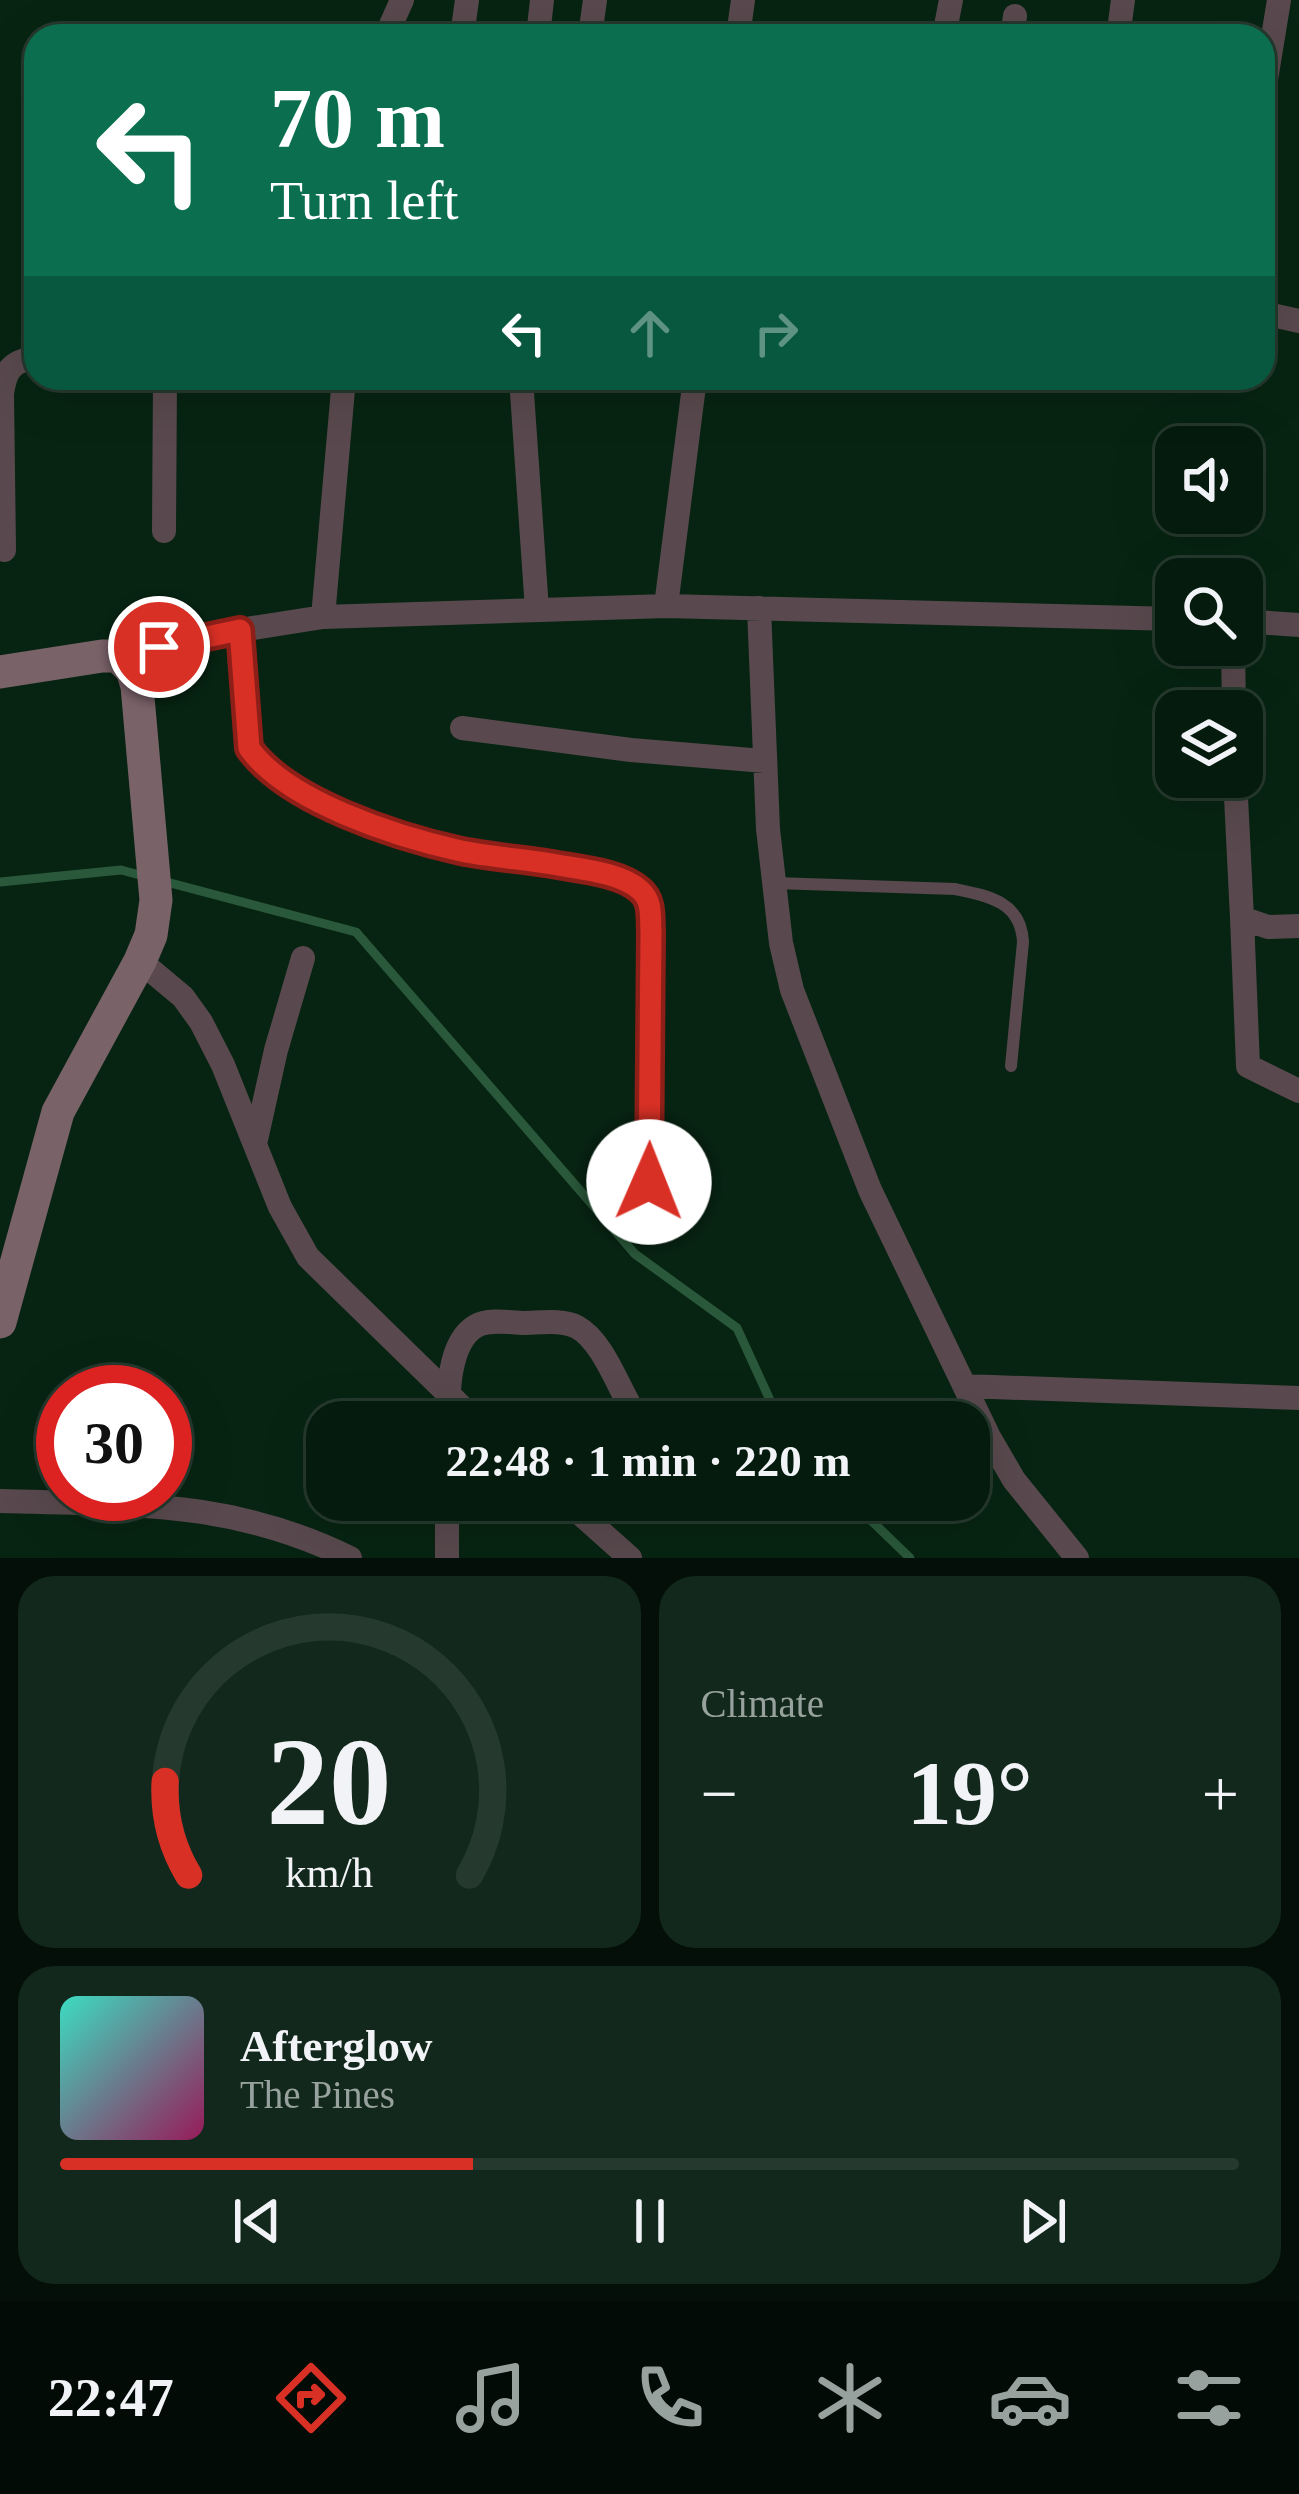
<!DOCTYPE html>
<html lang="en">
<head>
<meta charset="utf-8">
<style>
  body { margin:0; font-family:"Times New Roman",serif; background:#13281c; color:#f1f3f6; height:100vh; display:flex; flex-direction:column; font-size:45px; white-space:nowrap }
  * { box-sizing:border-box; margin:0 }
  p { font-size:39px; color:#97a19e }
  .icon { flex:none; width:66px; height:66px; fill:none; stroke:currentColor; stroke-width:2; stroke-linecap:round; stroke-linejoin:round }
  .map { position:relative; height:1558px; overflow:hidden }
  .details { display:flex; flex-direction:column; gap:18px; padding:18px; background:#030f08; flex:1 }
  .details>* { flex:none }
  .top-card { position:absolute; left:24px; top:24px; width:1251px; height:366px; border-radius:36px; box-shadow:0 12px 48px #0002,0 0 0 3px #26392e; background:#0b6e4f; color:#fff; overflow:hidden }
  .tools { position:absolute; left:1155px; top:426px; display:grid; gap:24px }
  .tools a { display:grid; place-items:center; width:108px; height:108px; border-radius:24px; background:#051b0e; box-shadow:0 12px 48px #0002,0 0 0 3px #26392e; font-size:60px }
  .speed { position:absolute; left:36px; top:1365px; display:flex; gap:24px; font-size:60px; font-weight:700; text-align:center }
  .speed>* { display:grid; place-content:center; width:156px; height:156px; border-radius:50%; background:#051b0e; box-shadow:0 12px 48px #0002,0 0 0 3px #26392e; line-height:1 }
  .speed .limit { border:18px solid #d22; background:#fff; color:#111 }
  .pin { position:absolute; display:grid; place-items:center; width:102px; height:102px; color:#fff; margin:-51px; border:6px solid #fff; border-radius:50%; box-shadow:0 3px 12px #0007 }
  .me { position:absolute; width:132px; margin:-66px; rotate:1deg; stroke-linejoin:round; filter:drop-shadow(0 0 9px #0008) }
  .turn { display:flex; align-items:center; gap:42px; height:252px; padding:0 48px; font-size:54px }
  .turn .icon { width:156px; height:156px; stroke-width:2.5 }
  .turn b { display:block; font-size:84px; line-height:102px }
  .lanes { display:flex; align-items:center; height:114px; padding:0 48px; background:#0003; justify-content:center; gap:60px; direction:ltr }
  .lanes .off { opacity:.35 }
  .big { font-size:90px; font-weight:700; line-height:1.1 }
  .details .card { flex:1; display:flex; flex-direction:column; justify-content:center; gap:18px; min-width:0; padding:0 42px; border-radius:36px; background:#13281c }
  .details .dial { align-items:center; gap:0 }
  .dial svg { height:312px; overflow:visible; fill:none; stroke:#26392e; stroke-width:7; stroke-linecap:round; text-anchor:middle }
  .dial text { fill:#f1f3f6; stroke:none }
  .song { display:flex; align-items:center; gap:36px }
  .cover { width:144px; height:144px; border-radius:18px; background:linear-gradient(135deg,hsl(170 70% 55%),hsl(330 70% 35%)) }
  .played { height:12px; border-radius:6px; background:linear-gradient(90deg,#d93025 35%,#26392e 35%) }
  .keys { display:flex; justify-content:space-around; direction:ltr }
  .heat { display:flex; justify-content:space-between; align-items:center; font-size:66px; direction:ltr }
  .details .tiles { flex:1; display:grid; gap:18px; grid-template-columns:1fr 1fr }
  .card:last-child { grid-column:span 2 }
  .trip { position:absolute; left:306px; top:1401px; width:684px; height:120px; border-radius:36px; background:#051b0e; box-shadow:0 12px 48px #0002,0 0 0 3px #26392e; font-weight:700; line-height:120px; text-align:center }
  .tabs { display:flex; height:192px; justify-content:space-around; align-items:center; background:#020b06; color:#97a19e }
  .tabs .icon { width:84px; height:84px }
  .tabs .current { color:#d93025 }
  .tabs b { font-size:54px; color:#f1f3f6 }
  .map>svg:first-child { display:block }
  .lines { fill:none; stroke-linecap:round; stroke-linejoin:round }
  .stream { stroke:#2a583a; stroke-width:9 }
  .lane { stroke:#59494e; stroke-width:12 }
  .street { stroke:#59494e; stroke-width:24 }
  .secondary { stroke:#7a6269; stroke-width:33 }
  .route-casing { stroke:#8d1f18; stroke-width:30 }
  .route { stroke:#d93025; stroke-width:21 }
</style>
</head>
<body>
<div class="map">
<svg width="1299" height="1558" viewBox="0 0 1299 1558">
  <rect width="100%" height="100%" fill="#072412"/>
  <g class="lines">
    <path class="stream" d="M0 882 121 870 356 932 635 1254 737 1328 780 1422
      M850 1500 910 1558"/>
    <path class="lane" d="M775 883 955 889C989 896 1021 902 1023 942L1011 1066"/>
    <path class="street" d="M1119 30 1123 0
      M386 36 402 0
      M462 36 467 0
      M538 36 542 0
      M590 36 595 0
      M738 36 743 0
      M944 36 951 0
      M1012 36 1015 16
      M1263 98 1279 0
      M1263 313 1299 321
      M521 378 537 610
      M164 531 165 378
      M4 550 2 393C6 369 11 362 36 357
      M666 606 695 378
      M759 608 768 829 781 943 792 990 870 1190 989 1437 1014 1480 1077 1558
      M323 617 344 378
      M1242 621 1299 625
      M240 630 249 748C287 802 398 837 461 851 491 857 522 859 552 864 578 869 620 872 640 889 653 901 650 917 651 932L649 1182
      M1233 645 1234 711
      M118 656 240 630 323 617 666 606 1176 619
      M462 728 631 750 765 761
      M1235 777 1242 918 1268 927 1299 926
      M1242 918 1248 1066 1299 1091
      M140 961 183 997 201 1022 223 1065 280 1207 308 1257 477 1422
      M255 1144 276 1050 303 958
      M965 1386 1299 1398
      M448 1422C448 1395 448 1342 476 1326 488 1319 508 1322 522 1323 539 1323 562 1319 577 1327 601 1340 616 1381 629 1404
      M565 1500 630 1558
      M0 1501C129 1505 230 1499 350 1558
      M447 1558V1500"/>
    <path class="secondary" d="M0 672 102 656H118L132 670 137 686 156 900 151 935 140 961 58 1112 0 1322"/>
  </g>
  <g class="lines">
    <defs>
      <path id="route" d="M159 647 240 630 249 748C287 802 398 837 461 851 491 857 522 859 552 864 578 869 620 872 640 890 653 901 650 917 651 932L649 1182"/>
    </defs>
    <use href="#route" class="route-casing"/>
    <use href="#route" class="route"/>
  </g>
</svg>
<div class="tools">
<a><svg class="icon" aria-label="sound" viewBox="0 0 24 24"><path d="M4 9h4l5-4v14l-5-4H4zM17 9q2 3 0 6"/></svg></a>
<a><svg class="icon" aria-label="search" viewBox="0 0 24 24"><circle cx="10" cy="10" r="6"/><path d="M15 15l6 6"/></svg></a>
<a><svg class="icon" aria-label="layers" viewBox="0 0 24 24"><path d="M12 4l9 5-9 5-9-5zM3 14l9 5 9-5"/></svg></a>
</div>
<div class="speed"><div class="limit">30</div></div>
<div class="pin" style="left:159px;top:647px;background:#d93025"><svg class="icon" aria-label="arrive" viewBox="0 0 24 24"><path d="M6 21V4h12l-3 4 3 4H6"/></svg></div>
<svg class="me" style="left:649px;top:1182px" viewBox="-20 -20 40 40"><circle r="19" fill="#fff"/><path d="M0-13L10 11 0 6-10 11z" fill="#d93025"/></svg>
<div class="trip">22:48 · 1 min · 220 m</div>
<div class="top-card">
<div class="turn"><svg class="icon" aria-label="left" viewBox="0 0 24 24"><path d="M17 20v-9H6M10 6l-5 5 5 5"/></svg><div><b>70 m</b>Turn left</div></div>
<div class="lanes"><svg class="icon" aria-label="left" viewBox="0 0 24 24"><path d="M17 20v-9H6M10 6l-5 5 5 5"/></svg><svg class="icon off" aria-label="ahead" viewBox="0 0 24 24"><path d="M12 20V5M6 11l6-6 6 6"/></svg><svg class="icon off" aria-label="right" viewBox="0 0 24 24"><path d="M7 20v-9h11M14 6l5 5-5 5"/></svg></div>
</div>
</div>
<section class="details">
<div class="tiles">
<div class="card dial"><svg viewBox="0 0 100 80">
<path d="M14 69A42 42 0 1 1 86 69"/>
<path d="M14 69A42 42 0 0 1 8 45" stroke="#d93025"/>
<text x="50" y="56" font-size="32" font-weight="700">20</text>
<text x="50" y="72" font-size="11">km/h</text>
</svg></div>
<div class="card"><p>Climate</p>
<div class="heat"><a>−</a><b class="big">19°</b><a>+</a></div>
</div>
<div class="card">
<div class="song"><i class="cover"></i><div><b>Afterglow</b><p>The Pines</p></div></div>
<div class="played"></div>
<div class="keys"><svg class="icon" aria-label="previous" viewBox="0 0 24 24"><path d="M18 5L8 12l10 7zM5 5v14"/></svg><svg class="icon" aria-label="pause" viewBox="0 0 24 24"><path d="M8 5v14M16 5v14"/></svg><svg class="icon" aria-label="next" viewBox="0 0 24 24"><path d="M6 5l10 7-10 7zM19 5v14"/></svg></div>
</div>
</div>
</section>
<nav class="tabs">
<b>22:47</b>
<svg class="icon current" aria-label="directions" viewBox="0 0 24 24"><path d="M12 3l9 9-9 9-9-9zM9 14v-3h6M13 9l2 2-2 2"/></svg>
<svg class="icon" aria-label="music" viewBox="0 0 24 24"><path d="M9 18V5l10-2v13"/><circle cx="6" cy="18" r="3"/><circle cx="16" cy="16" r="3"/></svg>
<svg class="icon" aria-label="phone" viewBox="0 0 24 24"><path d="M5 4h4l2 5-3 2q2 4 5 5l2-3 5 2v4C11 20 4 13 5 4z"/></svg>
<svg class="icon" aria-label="climate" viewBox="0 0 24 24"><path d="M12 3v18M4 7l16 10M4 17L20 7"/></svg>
<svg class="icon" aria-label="car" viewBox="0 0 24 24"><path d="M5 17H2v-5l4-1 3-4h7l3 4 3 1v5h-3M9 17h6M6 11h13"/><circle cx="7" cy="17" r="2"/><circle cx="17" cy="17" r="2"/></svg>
<svg class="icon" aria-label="filters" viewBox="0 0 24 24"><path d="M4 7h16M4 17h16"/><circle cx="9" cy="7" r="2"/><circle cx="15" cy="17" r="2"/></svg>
</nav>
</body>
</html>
